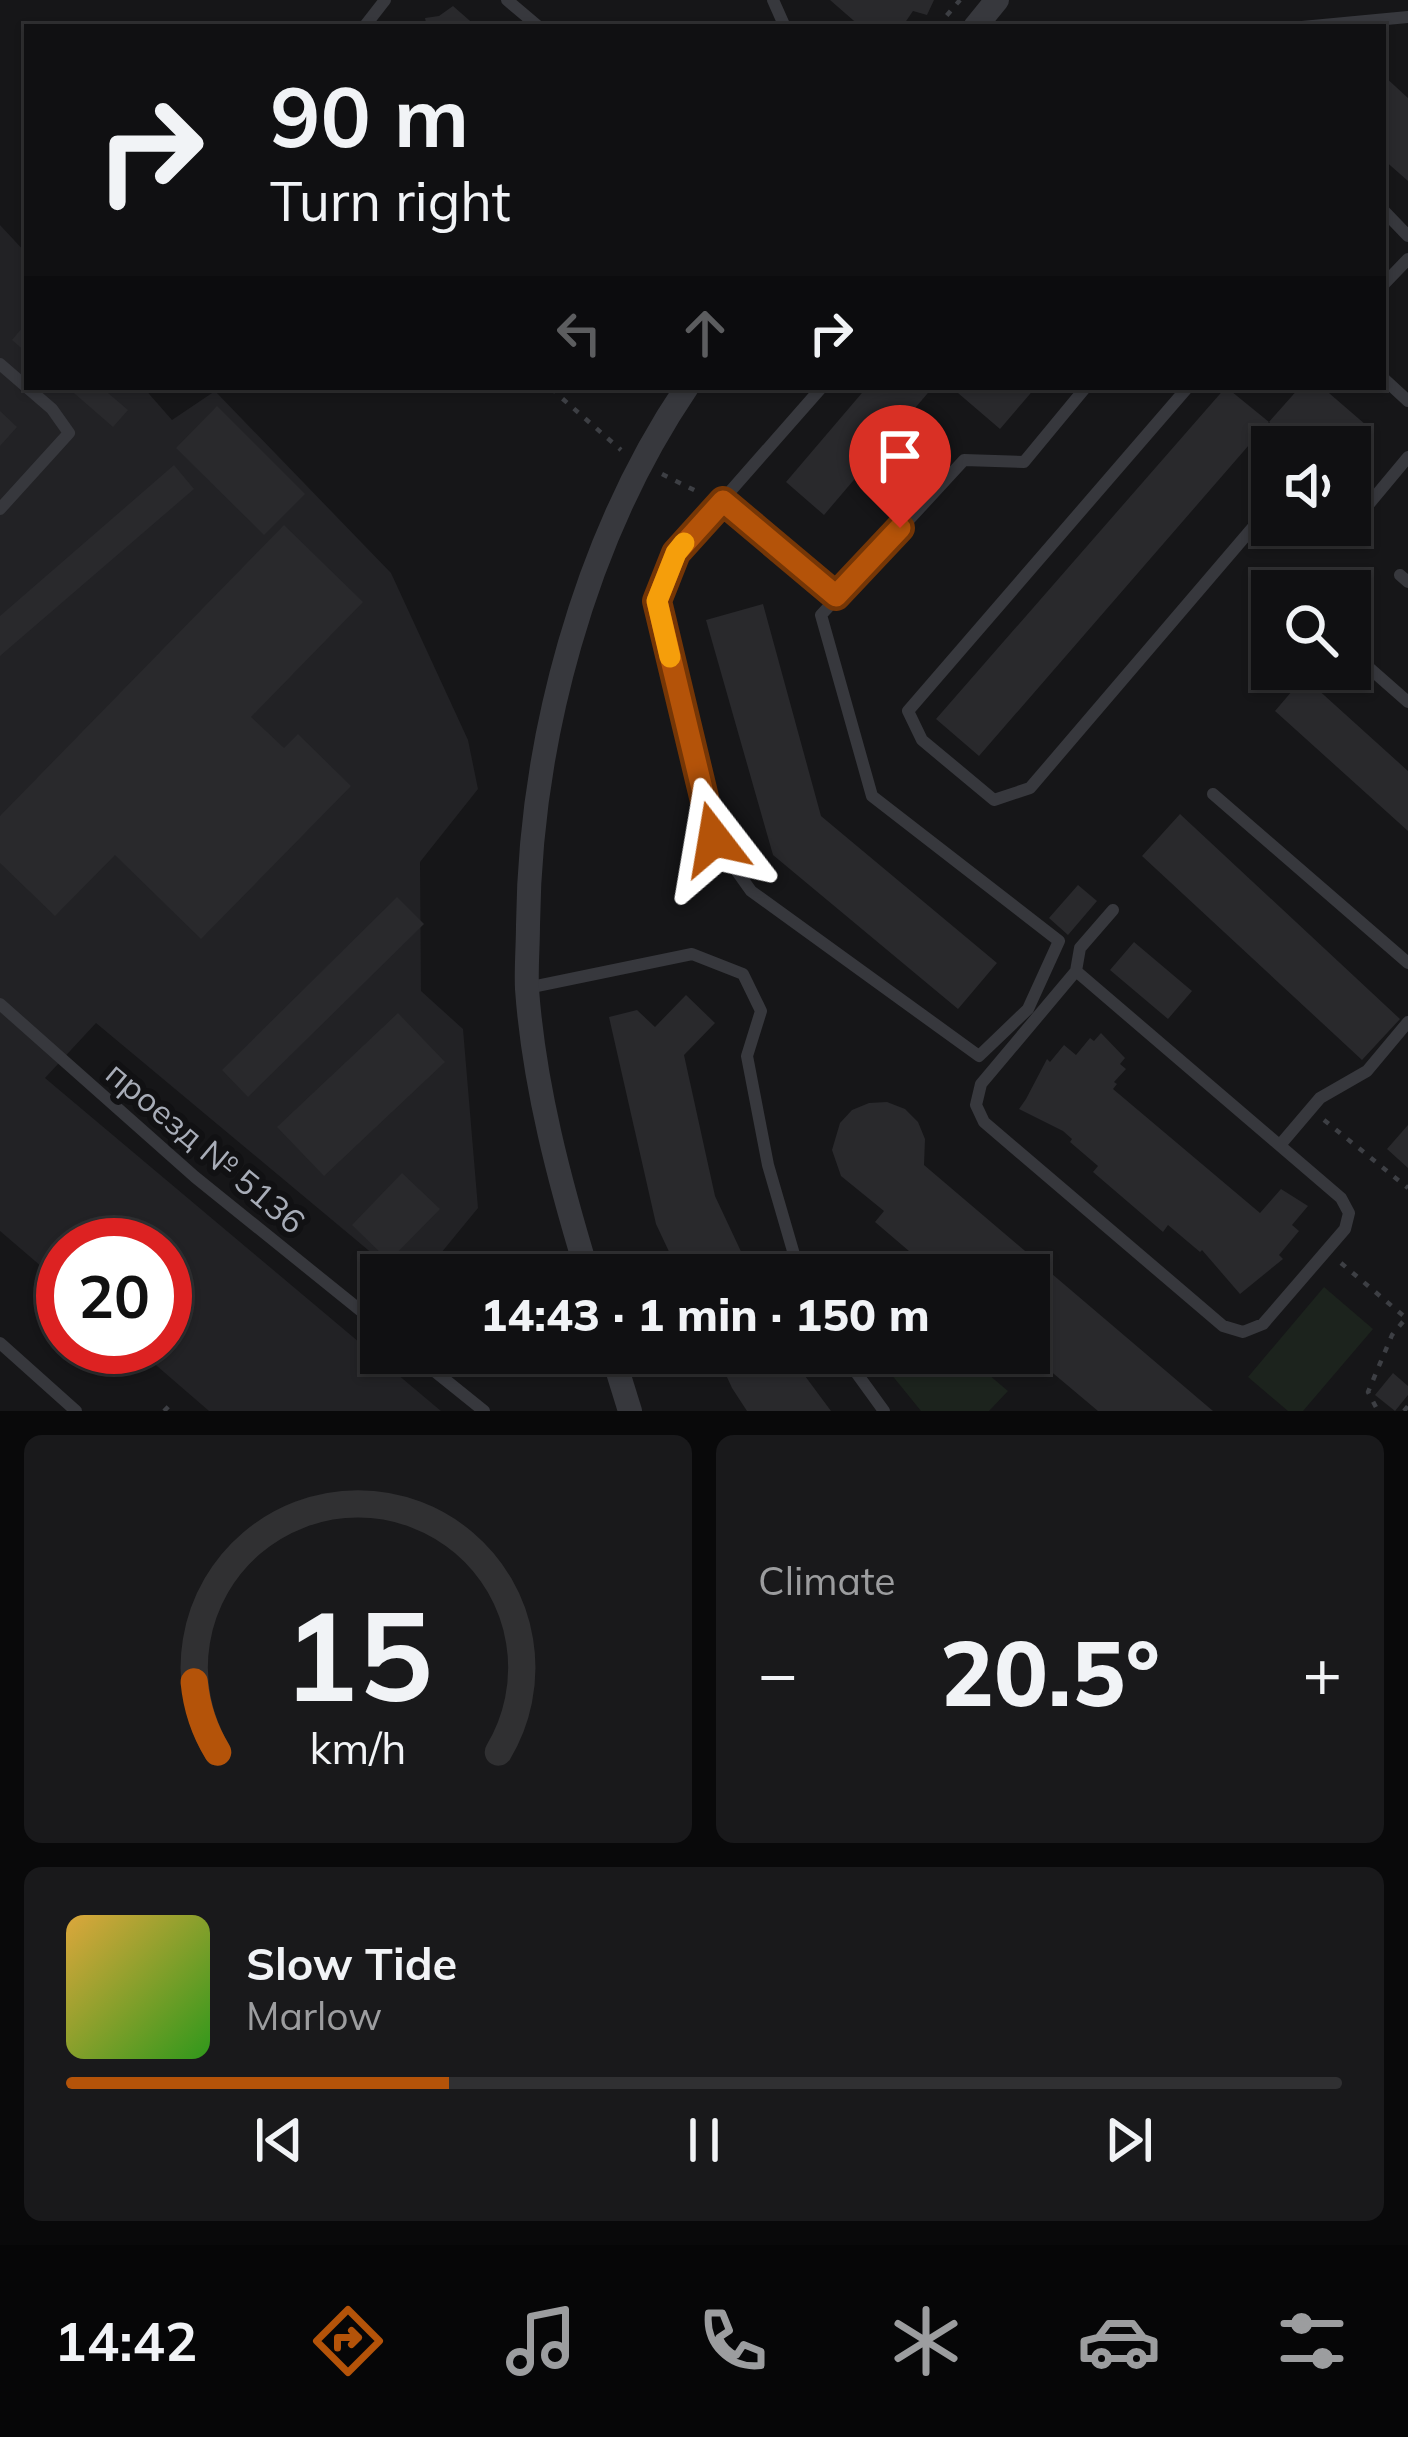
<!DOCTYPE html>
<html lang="en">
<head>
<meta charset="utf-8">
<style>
  body { margin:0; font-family:Mulish,sans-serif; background:#19191b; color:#f1f3f6; height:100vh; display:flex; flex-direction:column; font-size:45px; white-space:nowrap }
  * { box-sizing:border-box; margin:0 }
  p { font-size:39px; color:#9c9d9f }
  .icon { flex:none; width:66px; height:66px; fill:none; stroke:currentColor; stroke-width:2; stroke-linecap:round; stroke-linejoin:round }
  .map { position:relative; height:1411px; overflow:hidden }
  .details { display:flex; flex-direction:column; gap:24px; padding:24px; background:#09090a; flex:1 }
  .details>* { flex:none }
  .guide { position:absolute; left:24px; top:24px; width:1362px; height:366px; border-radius:0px; box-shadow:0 3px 9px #0004,0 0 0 3px #303032; background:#101012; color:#f1f3f6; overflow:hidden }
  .controls { position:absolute; left:1251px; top:426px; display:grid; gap:24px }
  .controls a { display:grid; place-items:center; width:120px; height:120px; border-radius:0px; background:#101012; box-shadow:0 3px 9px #0004,0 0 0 3px #303032; font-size:60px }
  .speed { position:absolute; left:36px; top:1218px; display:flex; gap:24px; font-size:60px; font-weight:700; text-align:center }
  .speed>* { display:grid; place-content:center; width:156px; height:156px; border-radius:50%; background:#101012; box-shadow:0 3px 9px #0004,0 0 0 3px #303032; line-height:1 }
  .speed .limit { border:18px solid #d22; background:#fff; color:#111 }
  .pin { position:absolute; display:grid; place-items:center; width:102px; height:102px; color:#fff; margin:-123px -51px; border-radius:50% 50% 50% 0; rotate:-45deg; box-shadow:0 0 12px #0007 }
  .pin .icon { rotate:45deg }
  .me { position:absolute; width:132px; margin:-66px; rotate:346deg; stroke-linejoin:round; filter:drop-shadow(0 0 9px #0008) }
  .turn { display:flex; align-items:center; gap:42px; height:252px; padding:0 48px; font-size:54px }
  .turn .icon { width:156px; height:156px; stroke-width:2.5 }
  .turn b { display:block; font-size:84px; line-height:102px }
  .lanes { display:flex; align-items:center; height:114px; padding:0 48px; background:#0003; justify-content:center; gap:60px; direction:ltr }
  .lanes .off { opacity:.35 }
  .big { font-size:90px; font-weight:800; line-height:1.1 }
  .details .card { flex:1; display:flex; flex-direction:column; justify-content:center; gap:18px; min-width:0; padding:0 42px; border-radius:18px; background:#19191b }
  .details .dial { align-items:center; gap:0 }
  .dial svg { height:312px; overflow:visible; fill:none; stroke:#303032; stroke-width:7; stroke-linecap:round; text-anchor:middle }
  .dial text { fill:#f1f3f6; stroke:none }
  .song { display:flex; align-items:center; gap:36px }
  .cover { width:144px; height:144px; border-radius:18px; background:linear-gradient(135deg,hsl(40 70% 55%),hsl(110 70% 35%)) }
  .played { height:12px; border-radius:6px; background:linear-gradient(90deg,#b45309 30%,#303032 30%) }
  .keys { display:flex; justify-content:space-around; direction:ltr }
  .heat { display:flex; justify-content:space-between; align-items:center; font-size:66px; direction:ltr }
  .details .tiles { flex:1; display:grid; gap:24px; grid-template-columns:1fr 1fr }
  .card:last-child { grid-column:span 2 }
  .trip { position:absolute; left:360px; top:1254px; width:690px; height:120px; border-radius:0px; background:#101012; box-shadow:0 3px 9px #0004,0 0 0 3px #303032; font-weight:800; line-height:120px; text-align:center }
  .tabs { display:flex; height:192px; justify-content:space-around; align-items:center; background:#060607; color:#9c9d9f }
  .tabs .icon { width:84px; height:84px }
  .tabs .active { color:#b45309 }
  .tabs b { font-size:54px; color:#f1f3f6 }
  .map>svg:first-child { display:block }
  .built { fill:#222225 }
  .green { fill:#1c231d }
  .building { fill:#29292c }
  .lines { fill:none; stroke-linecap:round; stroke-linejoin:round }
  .path { stroke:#3d3f44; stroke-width:4.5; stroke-dasharray:6 9; stroke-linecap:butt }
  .service { stroke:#37383d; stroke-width:12 }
  .minor { stroke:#37383d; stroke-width:24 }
  .route-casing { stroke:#753606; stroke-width:30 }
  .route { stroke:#b45309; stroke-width:21 }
  .slow { stroke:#f59e0b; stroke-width:21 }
  .labels { text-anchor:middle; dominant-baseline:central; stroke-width:12; stroke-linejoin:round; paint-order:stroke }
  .street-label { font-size:33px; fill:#a8adb8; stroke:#111113 }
</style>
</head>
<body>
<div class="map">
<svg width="1408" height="1411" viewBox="0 0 1408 1411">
  <rect width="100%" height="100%" fill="#161618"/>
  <path class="built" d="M0 225 27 254V387H143L172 420 215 391 391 573 468 740 478 789 420 862 421 991 463 1029 478 1208 423 1275H398L96 1023 45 1078 441 1411H209L135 1347H165V1245H63V1285L0 1231Z"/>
  <path class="green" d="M1324 1287 1373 1329 1303 1411H1288L1248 1377Z
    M874 1353H963L1008 1391 989 1411H921Z"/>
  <path class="building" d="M830 0H934L927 15 913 11 902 27H861Z
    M453 6 477 27H427L425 18 439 16Z
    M1383 75 1408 98V181L1383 159Z
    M27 322V353L12 340Z
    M67 387H101L128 410 113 427Z
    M867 387H933L824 515 786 482Z
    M951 387H1036L1000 429Z
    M1226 387 1269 422 979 756 936 719Z
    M1300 387H1322L1373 431 1350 458V447H1298L1269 422Z
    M217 406 305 494 264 535 176 448Z
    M0 411 17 427 0 446Z
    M174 465 194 489 0 656V616Z
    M284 525 363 602 251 717 284 748 298 734 351 786 201 939 115 855 55 916 0 863V816Z
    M763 604 821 816 997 963 958 1009 773 855 706 620Z
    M1304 677 1408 771V831L1275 711Z
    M1180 814 1400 1019 1362 1060 1142 856Z
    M1078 885 1097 901 1068 935 1049 918Z
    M397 897 424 924 248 1097 222 1070Z
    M1134 942 1192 991 1168 1019 1110 970Z
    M686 995 715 1023 684 1055 715 1196 752 1275H680L656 1224 609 1017 637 1010 655 1027Z
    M398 1013 445 1062 324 1176 277 1127Z
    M1101 1033 1125 1058 1120 1064 1126 1069 1114 1082 1117 1084 1113 1089 1260 1213 1281 1189 1308 1206 1292 1225 1299 1231 1279 1255 1283 1259 1240 1294 1202 1250 1200 1252 1168 1225 1163 1232 1093 1172 1098 1166 1070 1142 1072 1139 1063 1131 1019 1109 1026 1099 1047 1059 1050 1062 1064 1045 1076 1055 1090 1038 1094 1041Z
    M887 1102 905 1109 918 1122 925 1139 924 1165 1213 1411H1098L1029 1353V1275H937L875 1222 884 1211 841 1176 832 1150 840 1123 852 1110 869 1103Z
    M1408 1125V1168L1387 1149Z
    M402 1173 440 1209 389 1261 352 1225Z
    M716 1353H788L831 1411H747L732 1388Z
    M1393 1373 1408 1386V1395L1395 1411 1375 1395Z"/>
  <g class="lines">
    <path class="path" d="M937 27 960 0
      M554 387 556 393 621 450
      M662 474 700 493
      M1324 1120 1408 1188
      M1341 1263 1406 1318 1392 1335 1368 1392 1378 1411
      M164 1411 172 1403
      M1404 1411 1408 1406"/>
    <path class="service" d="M507 0 539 27
      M773 0 785 27
      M364 27 385 0
      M1302 27 1408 17
      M1383 210 1408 236
      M1383 285 1408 259
      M0 364 52 409 69 433 0 509
      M1383 378 1408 401
      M822 387 676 553 657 601 714 839 751 891 979 1056 1028 1009 1059 941 872 796 821 615 964 460 1024 462 1086 387
      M1188 387 908 711 922 740 994 800 1030 788 1272 505
      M723 501 836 596
      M1321 525 1339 540 1408 457
      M1400 575 1408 582
      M1350 651 1408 702
      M1213 794 1408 963
      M1076 971 1341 1198 1349 1213 1345 1229 1263 1324 1243 1332 1223 1326 984 1122 976 1105 981 1084Z
      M1076 971 1080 948 1113 910
      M527 988 692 954 743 974 761 1011 747 1056 768 1165 800 1275
      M0 1004 195 1177 381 1327
      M1280 1145 1320 1098 1367 1071 1408 1022
      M0 1343 76 1411
      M412 1353 484 1411
      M842 1353 884 1411"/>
    <path class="minor" d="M975 27 997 0
      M588 1275C560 1183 534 1086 527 989 526 968 528 946 528 925 530 742 584 539 687 387
      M612 1353 630 1411"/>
  </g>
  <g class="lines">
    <defs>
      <path id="route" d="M714 839 657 601 676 553 723 501 836 596 900 528"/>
    </defs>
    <use href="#route" class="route-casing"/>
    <use href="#route" class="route"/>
    <path class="slow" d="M670 657 657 601 676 553 684 543"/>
  </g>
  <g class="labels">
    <g class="street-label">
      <text transform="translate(206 1147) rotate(40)">проезд № 5136</text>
    </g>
  </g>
</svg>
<div class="controls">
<a><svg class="icon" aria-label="sound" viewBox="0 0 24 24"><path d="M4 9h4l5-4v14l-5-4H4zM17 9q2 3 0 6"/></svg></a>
<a><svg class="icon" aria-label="search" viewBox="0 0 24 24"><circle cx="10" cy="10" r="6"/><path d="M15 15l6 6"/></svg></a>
</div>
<div class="speed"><div class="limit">20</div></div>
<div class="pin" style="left:900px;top:528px;background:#d93025"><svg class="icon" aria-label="arrive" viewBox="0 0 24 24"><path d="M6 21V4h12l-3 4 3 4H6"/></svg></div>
<svg class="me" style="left:714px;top:839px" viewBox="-20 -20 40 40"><path d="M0-17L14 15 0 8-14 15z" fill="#b45309" stroke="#fff" stroke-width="4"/></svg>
<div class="trip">14:43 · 1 min · 150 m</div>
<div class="guide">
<div class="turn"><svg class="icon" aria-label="right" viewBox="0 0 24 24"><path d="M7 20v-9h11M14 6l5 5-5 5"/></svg><div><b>90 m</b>Turn right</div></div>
<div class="lanes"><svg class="icon off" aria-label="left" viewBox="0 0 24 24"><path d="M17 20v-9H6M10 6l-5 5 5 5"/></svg><svg class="icon off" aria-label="ahead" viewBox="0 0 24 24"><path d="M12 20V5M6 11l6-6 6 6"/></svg><svg class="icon" aria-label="right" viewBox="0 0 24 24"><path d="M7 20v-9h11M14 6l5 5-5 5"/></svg></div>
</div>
</div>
<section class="details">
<div class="tiles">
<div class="card dial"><svg viewBox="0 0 100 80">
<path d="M14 69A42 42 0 1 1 86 69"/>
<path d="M14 69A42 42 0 0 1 8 51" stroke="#b45309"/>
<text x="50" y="56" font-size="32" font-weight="700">15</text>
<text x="50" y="72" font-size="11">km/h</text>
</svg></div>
<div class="card"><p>Climate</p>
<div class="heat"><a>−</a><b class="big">20.5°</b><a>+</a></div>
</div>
<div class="card">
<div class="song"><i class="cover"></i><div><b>Slow Tide</b><p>Marlow</p></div></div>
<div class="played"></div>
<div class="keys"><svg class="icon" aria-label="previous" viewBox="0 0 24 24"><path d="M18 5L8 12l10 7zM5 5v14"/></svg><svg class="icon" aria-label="pause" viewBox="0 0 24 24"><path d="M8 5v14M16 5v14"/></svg><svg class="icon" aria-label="next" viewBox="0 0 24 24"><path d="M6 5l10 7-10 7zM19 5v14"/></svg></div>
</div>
</div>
</section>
<nav class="tabs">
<b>14:42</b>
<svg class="icon active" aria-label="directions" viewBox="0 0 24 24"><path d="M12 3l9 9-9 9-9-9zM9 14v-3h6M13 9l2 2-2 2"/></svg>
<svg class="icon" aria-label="music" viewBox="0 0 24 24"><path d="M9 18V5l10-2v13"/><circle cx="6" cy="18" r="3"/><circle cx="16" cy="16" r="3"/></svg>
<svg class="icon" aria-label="phone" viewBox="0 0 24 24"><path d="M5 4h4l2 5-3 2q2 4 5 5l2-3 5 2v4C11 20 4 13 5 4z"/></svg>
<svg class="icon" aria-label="climate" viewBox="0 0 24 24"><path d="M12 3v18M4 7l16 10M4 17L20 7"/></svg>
<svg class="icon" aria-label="car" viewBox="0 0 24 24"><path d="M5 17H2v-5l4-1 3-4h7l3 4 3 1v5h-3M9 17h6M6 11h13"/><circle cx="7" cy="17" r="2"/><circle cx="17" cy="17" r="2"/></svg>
<svg class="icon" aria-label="filters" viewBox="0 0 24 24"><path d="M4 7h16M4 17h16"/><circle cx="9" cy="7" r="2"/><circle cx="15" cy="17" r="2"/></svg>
</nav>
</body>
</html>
